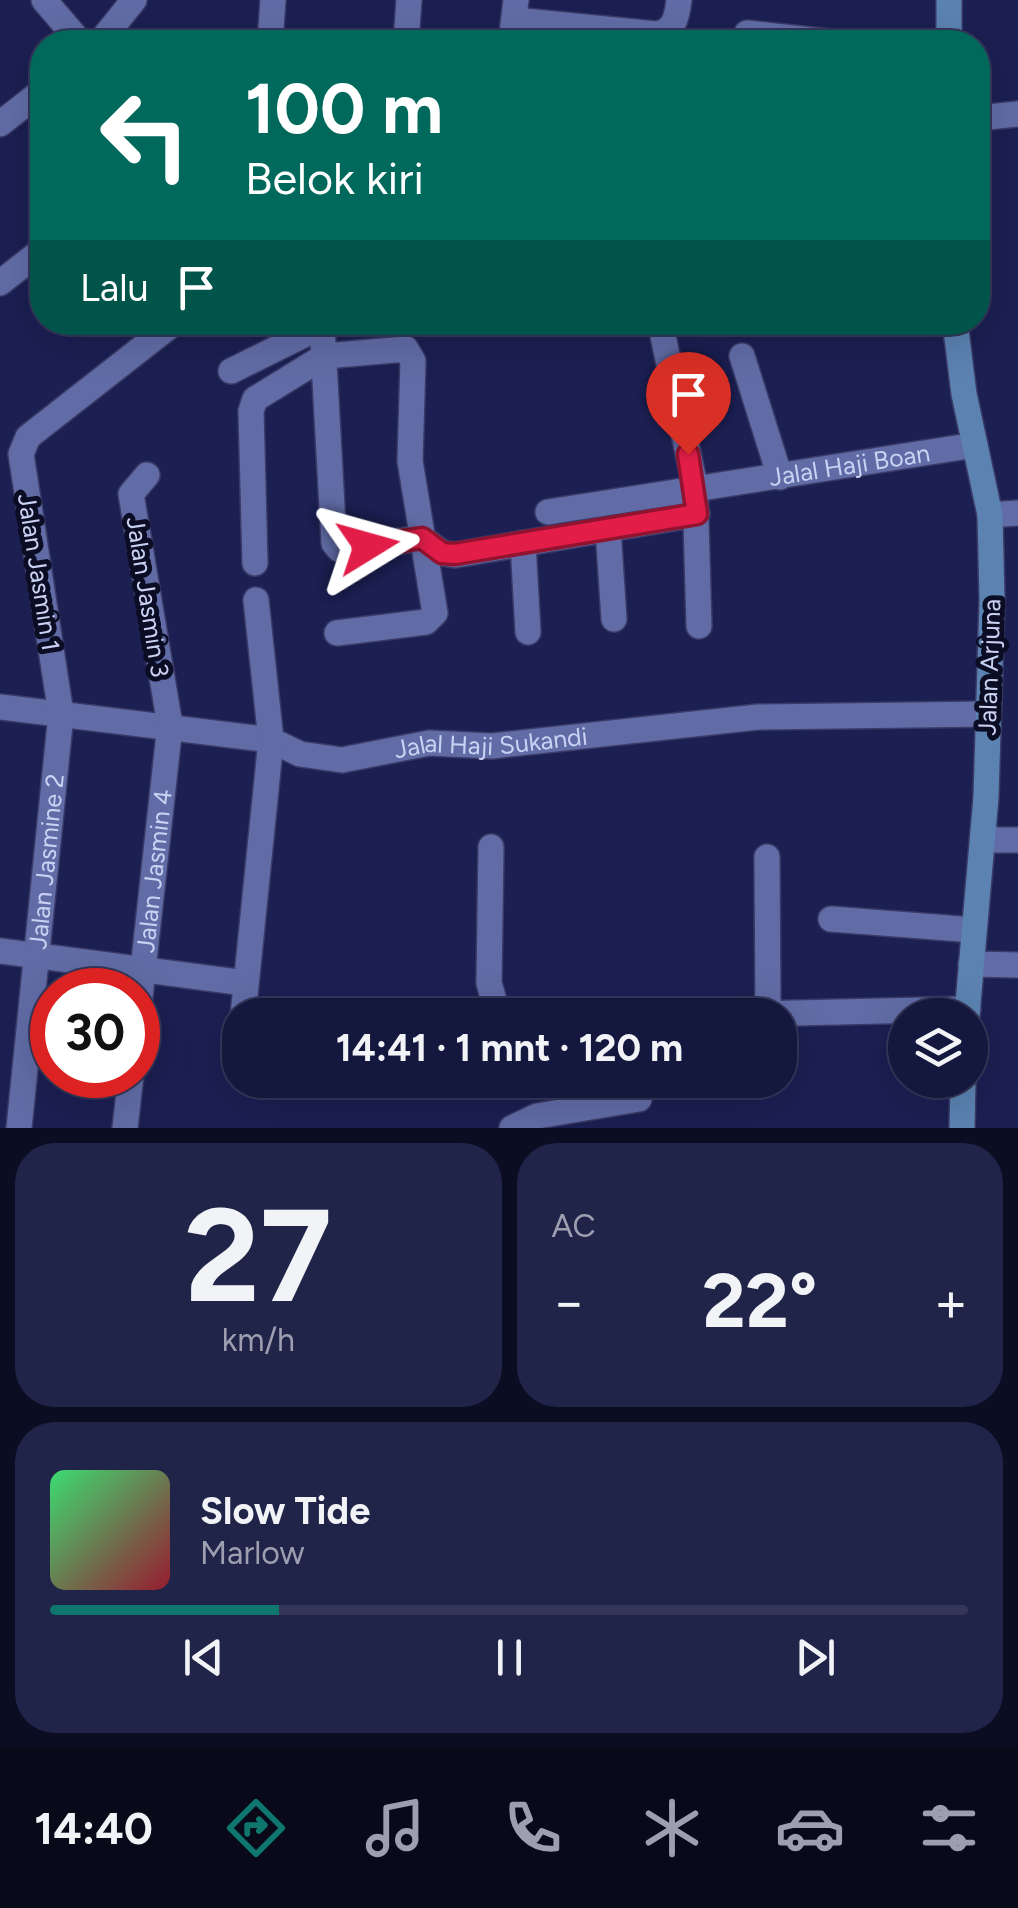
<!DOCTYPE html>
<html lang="id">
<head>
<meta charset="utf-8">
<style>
  body { margin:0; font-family:Figtree,sans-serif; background:#212449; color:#f1f3f6; height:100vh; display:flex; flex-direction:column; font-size:38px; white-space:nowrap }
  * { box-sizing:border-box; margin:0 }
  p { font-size:32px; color:#9d9fb0 }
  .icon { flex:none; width:55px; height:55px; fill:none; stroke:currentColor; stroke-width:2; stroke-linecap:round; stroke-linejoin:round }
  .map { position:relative; height:1128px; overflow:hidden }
  .drawer { display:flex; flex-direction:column; gap:15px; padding:15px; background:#0b0d22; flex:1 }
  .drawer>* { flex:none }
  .guide { position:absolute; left:30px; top:30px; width:960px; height:305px; border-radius:40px; box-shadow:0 10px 40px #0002,0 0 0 2px #333658; background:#00695c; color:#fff; overflow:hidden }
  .buttons { position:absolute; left:888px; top:998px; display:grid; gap:20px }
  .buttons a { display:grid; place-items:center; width:100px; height:100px; border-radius:50%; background:#14173e; box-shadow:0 10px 40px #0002,0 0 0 2px #333658; font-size:50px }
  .speed { position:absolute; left:30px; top:968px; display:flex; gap:20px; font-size:50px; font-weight:700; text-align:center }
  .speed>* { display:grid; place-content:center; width:130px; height:130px; border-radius:50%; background:#14173e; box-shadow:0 10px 40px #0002,0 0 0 2px #333658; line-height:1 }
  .speed .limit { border:15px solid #d22; background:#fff; color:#111 }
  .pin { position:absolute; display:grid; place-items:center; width:85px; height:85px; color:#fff; margin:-102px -42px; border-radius:50% 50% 50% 0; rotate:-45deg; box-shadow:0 0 10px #0007 }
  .pin .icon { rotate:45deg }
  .me { position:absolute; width:110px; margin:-55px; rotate:82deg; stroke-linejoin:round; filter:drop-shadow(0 0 8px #0008) }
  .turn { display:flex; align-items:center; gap:35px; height:210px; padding:0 50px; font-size:45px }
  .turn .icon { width:130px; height:130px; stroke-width:2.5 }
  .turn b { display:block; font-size:70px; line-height:85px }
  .then { display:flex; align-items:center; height:95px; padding:0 50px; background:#0003; gap:20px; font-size:38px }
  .big { font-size:75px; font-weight:700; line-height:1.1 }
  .drawer .tile { flex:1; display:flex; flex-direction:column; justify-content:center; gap:15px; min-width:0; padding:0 35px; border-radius:40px; background:#212449 }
  .drawer .dial { align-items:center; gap:0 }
  .dial b { font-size:130px; line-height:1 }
  .song { display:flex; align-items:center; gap:30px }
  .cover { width:120px; height:120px; border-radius:15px; background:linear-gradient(135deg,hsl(140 70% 55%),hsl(350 70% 35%)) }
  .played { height:10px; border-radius:5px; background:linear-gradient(90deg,#0f766e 25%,#333658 25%) }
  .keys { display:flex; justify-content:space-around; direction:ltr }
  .heat { display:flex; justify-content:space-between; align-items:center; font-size:55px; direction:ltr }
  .drawer .tiles { flex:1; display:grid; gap:15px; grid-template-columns:1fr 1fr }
  .tile:last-child { grid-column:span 2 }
  .trip { position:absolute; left:222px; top:998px; width:575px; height:100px; border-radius:40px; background:#14173e; box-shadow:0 10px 40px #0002,0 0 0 2px #333658; font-weight:700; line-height:100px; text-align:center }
  .tabs { display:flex; height:160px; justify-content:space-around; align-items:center; background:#080919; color:#9d9fb0 }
  .tabs .icon { width:70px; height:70px }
  .tabs .selected { color:#0f766e }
  .tabs b { font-size:45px; color:#f1f3f6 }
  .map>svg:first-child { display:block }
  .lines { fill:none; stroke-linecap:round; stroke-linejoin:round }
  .street-casing { stroke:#3a3a67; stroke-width:28 }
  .secondary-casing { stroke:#3a3a67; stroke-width:28 }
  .street { stroke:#616ca6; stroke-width:25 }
  .secondary { stroke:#5b82b1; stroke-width:25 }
  .route-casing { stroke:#92132f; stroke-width:25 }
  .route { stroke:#e11d48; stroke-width:18 }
  .labels { text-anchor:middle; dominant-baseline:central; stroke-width:10; stroke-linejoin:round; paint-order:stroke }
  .street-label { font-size:25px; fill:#cad2f3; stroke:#0a0d23 }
</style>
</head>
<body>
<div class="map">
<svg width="1018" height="1128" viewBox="0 0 1018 1128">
  <rect width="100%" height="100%" fill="#1b1f52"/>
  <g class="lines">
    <defs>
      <g id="street">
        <path d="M44 0 80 42"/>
        <path d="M514 20 656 34C674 32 677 17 679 0"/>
        <path d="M747 33 830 42"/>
        <path d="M100 42 134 0"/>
        <path d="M270 42 273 0"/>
        <path d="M406 42 409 0"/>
        <path d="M511 42 516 0"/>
        <path d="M978 118 1018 114"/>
        <path d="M0 124 42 91"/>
        <path d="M0 283 42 250"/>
        <path d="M660 322 695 486 699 626"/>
        <path d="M322 326 334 543 339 549 422 538 442 553 455 555 697 514"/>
        <path d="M742 356 780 477"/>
        <path d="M231 371 330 322"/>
        <path id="s1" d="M548 512 975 445"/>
        <path d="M990 515 1018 513"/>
        <path d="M608 529 614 619"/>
        <path d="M523 543 528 632"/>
        <path d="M255 563 251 411 255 399 325 356 406 349 413 361 410 461 435 613 426 622 337 633"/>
        <path id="s2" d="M0 707 271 740 300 754 342 760 429 743 492 746 758 717 988 714"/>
        <path d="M983 834 995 840H1018"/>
        <path d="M491 847 489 983 495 1004 507 1015"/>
        <path d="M767 857 768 1011"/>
        <path d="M831 919 974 930"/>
        <path d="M0 951 245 983"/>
        <path d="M971 964 1018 965"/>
        <path id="s3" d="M138 1015 170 725 131 494 147 475"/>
        <path d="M243 1015 271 740 256 600"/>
        <path d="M704 1015 968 1009"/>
        <path d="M240 1071V1065"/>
        <path id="s4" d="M19 1128 61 714 21 454 28 437 175 322"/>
        <path d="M125 1128 131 1075"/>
        <path d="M512 1128 537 1116 639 1099"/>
      </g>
      <path id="secondary" d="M949 0V42
        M955 322 964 394 990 515 992 600 986 797 967 1015
        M962 1128 963 1080"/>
    </defs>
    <use href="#street" class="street-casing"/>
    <use href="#secondary" class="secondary-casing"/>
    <use href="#street" class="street"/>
    <use href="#secondary" class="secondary"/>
  </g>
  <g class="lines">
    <defs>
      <path id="route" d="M368 546 422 538 442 553 455 554 697 514 688 454"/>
    </defs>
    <use href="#route" class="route-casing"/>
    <use href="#route" class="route"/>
  </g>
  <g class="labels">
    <g class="street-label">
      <text stroke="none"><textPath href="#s1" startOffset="305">Jalal Haji Boan</textPath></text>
      <text transform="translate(39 572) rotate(81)">Jalan Jasmin 1</text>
      <text transform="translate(148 597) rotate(81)">Jalan Jasmin 3</text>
      <text transform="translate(989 667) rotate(-88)">Jalan Arjuna</text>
      <text stroke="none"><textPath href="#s2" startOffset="498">Jalal Haji Sukandi</textPath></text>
      <text stroke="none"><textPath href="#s4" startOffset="268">Jalan Jasmine 2</textPath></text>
      <text stroke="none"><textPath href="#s3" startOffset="145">Jalan Jasmin 4</textPath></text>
    </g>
  </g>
</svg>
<div class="buttons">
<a><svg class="icon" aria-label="layers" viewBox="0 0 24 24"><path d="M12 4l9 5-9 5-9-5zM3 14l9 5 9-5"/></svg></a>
</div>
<div class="speed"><div class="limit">30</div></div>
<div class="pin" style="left:688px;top:454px;background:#d93025"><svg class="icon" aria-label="arrive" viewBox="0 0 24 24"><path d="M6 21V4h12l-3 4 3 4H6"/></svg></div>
<svg class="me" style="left:368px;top:546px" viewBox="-20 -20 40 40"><path d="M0-17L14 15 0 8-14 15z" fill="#e11d48" stroke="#fff" stroke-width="4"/></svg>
<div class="trip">14:41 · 1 mnt · 120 m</div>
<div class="guide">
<div class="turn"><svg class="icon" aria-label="left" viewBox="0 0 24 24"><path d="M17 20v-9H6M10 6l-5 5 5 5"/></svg><div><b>100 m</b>Belok kiri</div></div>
<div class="then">Lalu<svg class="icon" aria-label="arrive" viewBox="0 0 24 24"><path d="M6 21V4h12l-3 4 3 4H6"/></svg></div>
</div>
</div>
<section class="drawer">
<div class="tiles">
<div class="tile dial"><b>27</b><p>km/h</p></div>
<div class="tile"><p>AC</p>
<div class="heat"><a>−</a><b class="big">22°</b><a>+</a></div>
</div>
<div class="tile">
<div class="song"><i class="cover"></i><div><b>Slow Tide</b><p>Marlow</p></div></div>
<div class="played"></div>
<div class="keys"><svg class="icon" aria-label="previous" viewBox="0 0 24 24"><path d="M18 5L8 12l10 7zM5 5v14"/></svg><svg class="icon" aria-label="pause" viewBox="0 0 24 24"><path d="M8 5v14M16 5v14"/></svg><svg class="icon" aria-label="next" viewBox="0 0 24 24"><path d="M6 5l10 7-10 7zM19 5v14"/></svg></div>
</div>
</div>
</section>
<nav class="tabs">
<b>14:40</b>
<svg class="icon selected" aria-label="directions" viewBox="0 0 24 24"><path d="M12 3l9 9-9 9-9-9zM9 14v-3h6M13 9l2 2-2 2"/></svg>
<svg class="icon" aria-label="music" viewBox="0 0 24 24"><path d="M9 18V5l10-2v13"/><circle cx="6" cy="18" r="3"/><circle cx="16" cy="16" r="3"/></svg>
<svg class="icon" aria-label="phone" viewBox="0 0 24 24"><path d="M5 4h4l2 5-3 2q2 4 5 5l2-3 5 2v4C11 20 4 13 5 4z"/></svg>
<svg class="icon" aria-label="climate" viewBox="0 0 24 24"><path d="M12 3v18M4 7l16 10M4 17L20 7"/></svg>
<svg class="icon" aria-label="car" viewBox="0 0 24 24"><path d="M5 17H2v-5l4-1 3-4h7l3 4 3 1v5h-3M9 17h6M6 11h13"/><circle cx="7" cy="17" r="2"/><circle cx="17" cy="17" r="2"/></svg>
<svg class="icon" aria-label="filters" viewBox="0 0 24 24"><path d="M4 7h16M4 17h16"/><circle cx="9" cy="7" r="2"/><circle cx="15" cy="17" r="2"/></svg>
</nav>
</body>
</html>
